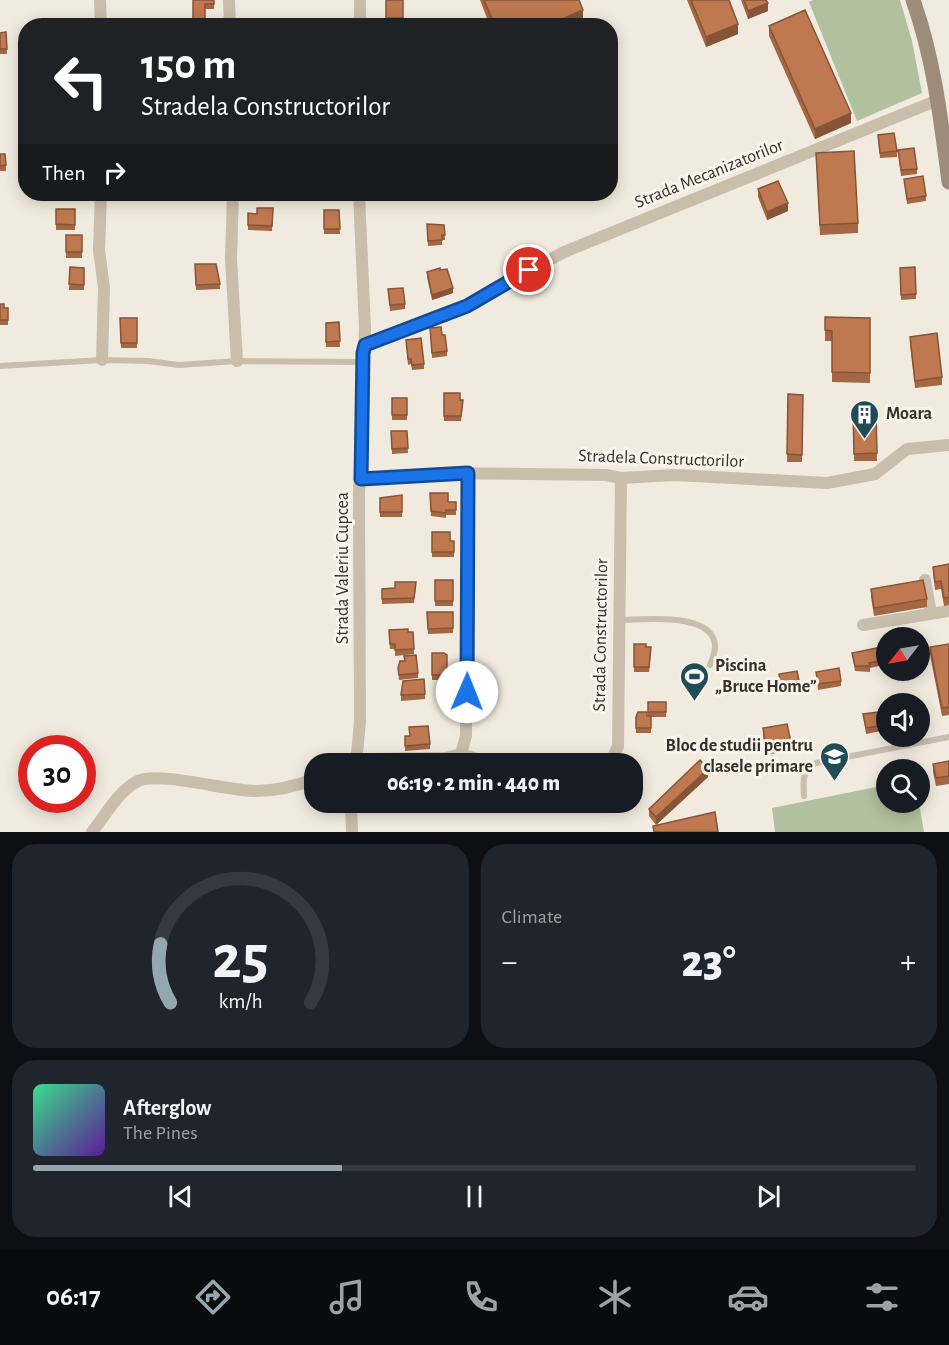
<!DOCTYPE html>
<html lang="en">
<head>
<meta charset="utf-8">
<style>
  body { margin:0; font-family:"Alegreya Sans",sans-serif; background:#20242c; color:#f1f3f6; height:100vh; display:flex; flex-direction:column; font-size:22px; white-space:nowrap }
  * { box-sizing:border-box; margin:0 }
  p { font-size:20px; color:#9ea1a6 }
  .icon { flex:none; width:33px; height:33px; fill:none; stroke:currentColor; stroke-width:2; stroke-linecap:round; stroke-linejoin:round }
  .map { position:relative; height:832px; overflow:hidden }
  .drawer { display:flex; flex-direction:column; gap:12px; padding:12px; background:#0d0f14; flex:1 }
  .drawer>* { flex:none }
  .hud { position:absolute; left:18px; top:18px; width:600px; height:183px; border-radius:24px; box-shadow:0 3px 15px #0003; background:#202124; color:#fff; overflow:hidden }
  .needle { width:39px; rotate:239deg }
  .tools { position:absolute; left:876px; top:627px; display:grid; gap:12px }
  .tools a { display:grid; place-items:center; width:54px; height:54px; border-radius:50%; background:#171b24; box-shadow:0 3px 15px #0003; font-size:30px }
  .speed { position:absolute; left:18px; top:735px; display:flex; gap:12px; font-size:30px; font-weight:700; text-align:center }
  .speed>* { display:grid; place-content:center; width:78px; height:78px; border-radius:50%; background:#171b24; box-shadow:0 3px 15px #0003; line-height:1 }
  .speed .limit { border:9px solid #d22; background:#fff; color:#111 }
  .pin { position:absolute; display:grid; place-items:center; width:51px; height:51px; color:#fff; margin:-26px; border:3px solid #fff; border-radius:50%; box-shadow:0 2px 6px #0007 }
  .me { position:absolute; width:66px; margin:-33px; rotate:1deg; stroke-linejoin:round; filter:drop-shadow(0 0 4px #0008) }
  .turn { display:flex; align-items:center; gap:21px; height:126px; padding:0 24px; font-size:27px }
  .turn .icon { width:78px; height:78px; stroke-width:2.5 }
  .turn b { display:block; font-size:42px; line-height:51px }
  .then { display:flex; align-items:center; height:57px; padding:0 24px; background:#0003; gap:12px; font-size:22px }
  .big { font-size:45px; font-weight:800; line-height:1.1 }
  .drawer .widget { flex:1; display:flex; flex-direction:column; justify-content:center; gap:9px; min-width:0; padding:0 21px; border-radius:24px; background:#20242c }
  .drawer .dial { align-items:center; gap:0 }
  .dial svg { height:156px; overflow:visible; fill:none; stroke:#363941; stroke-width:7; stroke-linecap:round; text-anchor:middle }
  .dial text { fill:#f1f3f6; stroke:none }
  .song { display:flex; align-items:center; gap:18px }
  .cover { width:72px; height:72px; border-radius:9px; background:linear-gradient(135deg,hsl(150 70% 55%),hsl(270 70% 35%)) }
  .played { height:6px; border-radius:3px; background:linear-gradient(90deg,#93a8ae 35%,#363941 35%) }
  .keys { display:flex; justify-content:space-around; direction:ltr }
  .heat { display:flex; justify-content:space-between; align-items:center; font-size:33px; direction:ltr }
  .drawer .tiles { flex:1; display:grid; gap:12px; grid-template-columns:1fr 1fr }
  .widget:last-child { grid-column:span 2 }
  .trip { position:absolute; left:304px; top:753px; width:339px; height:60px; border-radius:24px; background:#171b24; box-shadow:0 3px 15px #0003; font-weight:800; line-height:60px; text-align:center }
  .tab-bar { display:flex; height:96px; justify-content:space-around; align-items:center; background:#090b0e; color:#9ea1a6 }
  .tab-bar .icon { width:42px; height:42px }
  .tab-bar .active { color:#93a8ae }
  .tab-bar b { font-size:27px; color:#f1f3f6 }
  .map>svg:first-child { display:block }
  .green { fill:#b1c09f }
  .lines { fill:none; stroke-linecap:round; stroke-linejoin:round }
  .lane { stroke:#c9bdab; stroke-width:6 }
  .street { stroke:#c9bdab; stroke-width:12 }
  .secondary { stroke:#9d8c7c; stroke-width:15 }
  .wall { fill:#a46744 }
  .shaded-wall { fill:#865437 }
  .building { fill:#bf784f; stroke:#865437; stroke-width:1.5 }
  .route-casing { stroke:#114b97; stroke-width:15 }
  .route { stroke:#1a73e8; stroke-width:10 }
  .labels { text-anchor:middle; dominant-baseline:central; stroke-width:6; stroke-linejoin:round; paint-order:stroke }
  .street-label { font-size:18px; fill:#37302a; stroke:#f9f4eb }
  .poi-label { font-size:18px; font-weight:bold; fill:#37302a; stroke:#f9f4eb; text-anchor:start }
</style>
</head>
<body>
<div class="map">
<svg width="949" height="832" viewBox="0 0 949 832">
  <rect width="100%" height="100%" fill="#f1ebdf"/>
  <path class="green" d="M813 0H900L912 41 922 93 857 121 809 2Z
    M886 785V802L919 803 924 832H775L772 808Z"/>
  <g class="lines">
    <path class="lane" d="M0 366 102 360 148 361 179 365 237 361 362 362
      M620 620C643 620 715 611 715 647 715 653 712 660 710 665
      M804 796C803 780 802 772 816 763L949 737"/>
    <path class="street" d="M100 0 101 26
      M229 0 230 26
      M360 26V0
      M101 194 99 250 104 288 102 360
      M233 194 231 259 237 361
      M365 345 467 306 564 252 938 100
      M361 479 448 473 606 475 621 478 675 475 827 483 875 474 907 449 949 445
      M925 580 931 614
      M863 625 949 611
      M461 754 466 736 468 473
      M354 764 369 759 446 758 461 754 477 759 553 764
      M356 764 360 721 359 495 365 328 359 194
      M581 764 612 759 618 746 621 478
      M351 802 352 832
      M92 832C105 816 119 790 138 781 158 771 228 791 256 791 277 791 296 786 315 779"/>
    <path class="secondary" d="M913 0C934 59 941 120 949 182"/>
  </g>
  <path class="wall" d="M193 0H214V9H205V24H193Z
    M386 0H403V24L386 23Z
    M480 0H579L583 21 571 26H490Z
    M687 0H729L738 34 706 47Z
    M741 0H766L768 11 748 19Z
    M769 26 851 123 815 139 769 36Z
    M6 32 7 54H0V33Z
    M878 135 897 151V157L880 158Z
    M898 150 917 169V174L901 176Z
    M816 153 858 223V233L820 235Z
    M0 154 6 165V171H0Z
    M904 179 926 196V201L907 204Z
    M758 189 788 211 767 220 758 197Z
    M191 194H214L213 199H191Z
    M273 208 272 231 248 230V213L257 214Z
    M56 209H75V230H56Z
    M324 210H339L340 234H324Z
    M444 225 445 240H442V245L428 246 427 229Z
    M66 235H82V258H66Z
    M195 264 220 284V289L196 290Z
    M70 267 84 268V290H69Z
    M915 267 916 299 901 300 900 268Z
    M440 270 453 293 432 300 427 277V272Z
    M388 289 405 304V309L390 311Z
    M0 304 4 308H8V325H0Z
    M825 317 870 318V383L832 382V341H825Z
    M120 318H137V348H121Z
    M339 322 340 347H326V323Z
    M430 328 442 335 447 351V356L432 358Z
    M910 337 942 377V385L915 388 910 344Z
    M406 340 424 364V369L412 370 411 364 408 365Z
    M444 393 460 400 463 405 461 421H444Z
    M788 394 803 395 802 462H787Z
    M392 398H407V420H392Z
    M853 412H876L877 461H854Z
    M391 431H407L408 453 392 454Z
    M430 493 448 502H456V515H446V518L431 516Z
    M402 495V517H380V498Z
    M432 532 450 541H454V557H432Z
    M949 564V605L944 606 941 589 935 590 933 574V567Z
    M435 580H453V606H435Z
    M416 587 414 603 382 604V589Z
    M871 589 927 599V607L874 616 871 597Z
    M427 612H453V633L428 634Z
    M389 630 413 632 414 654 395 656V649H390Z
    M634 644 651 652 649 672H634Z
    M949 644V715L942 716 930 655V647Z
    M432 653 447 655V680H432Z
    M852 653 879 661V666L870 668V672L855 671Z
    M398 668 418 673V678L399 680Z
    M816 672 841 681V686L818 690Z
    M779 674 800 686V692L782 695Z
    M425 694V699L401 701V695Z
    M648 702H666V717H651V733H636V717L648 716Z
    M886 713V730L866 734 863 714Z
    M763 728 791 742V750L766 755 763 736Z
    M405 736 430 744V749L405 751Z
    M949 761V784L936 786 933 772V764Z
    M708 777 656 825 649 816V809Z"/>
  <path class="shaded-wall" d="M768 3V11L748 19V11Z
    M583 10V21L571 26H546Z
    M738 24V34L706 47V37Z
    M851 113V123L815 139V129Z
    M788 203V211L767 220V212Z
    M453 288V293L432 300V295Z
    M708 769V777L656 825V817Z"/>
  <path class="building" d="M193 0H214V4H205V19H193Z
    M386 0H403V18H386Z
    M484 0H579L583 10 546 26H495Z
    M691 0H729L738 24 706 37Z
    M744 0H766L768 3 748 11Z
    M805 10 851 113 815 129 769 26Z
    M6 32 7 49H0V33Z
    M894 133 897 151 880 153 878 135Z
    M914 148 917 169 901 170 898 150Z
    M854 151 858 223 820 225 816 153Z
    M0 154H5L6 165 0 166Z
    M923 176 926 196 907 199 904 179Z
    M778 181 788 203 767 212 758 189Z
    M257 208H273L272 226 248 225V213L257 214Z
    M56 209H75V225L56 224Z
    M324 210H339L340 229H324Z
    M427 224 444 225 445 235H442V240L428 241Z
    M66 235H82V252H66Z
    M195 264H216L220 284 196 285Z
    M70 267 84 268V285L69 284Z
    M915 267 916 294 901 295 900 268Z
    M440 268V270L447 269 453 288 432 295 427 272Z
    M403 288 405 304 390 305 388 289Z
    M0 304H4V308H8V320H0Z
    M825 317 870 318V373L832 372V331L825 330Z
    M120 318H137V343H121Z
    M339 322 340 341 326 342V323Z
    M441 327 442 335H445L447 351 432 353 430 328Z
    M937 333 942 377 915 381 910 337Z
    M421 338 424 364 412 365 411 359H408L406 340Z
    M444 393H460V400H463L461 416H444Z
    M788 394 803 395 802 455 787 454Z
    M392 398H407V415H392Z
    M853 412H876L877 453 854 454Z
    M391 431H407L408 448 392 449Z
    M430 493H448V502H456V510H446V513L431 511Z
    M402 495V512H380V498Z
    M432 532H450V541H454V552H432Z
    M949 564V597L944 598 941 581 935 582 933 567Z
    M435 580H453V601H435Z
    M923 580 927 599 874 608 871 589Z
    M395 582H416L414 598 382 599V589L395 588Z
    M427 612H453V628L428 629Z
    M408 629V632H413L414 649 395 650V644H390L389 630Z
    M634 644H646V647H651L649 667H634Z
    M949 644V707L942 708 930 647Z
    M877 648 879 661 869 663 870 666H855L852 653Z
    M432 653H444L447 655V675H432Z
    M416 655 418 673 399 675 398 668 400 661H405L404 656Z
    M839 668 841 681 818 684 816 672Z
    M797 671 800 686 782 690 779 674Z
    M424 679 425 694 401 695 403 681Z
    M648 702H666V712H648Z
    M886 711V725L866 728 863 714Z
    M638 712H647V716H651V728H636V717Z
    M787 724 791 742 766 747 763 728Z
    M428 726 430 744 405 746V736H410L409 727Z
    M700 760 708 769 656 817 649 809Z
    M949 761V776L936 778 933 764Z
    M715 812 718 832H654L653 826Z"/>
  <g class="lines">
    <defs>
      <path id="route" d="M467 692 468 473 361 479 363 353 365 345 467 306 529 270"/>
    </defs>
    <use href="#route" class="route-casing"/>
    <use href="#route" class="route"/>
  </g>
  <defs>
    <symbol id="building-pin" viewBox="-11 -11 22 30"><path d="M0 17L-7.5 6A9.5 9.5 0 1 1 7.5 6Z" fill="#214c57" stroke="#f9f4eb"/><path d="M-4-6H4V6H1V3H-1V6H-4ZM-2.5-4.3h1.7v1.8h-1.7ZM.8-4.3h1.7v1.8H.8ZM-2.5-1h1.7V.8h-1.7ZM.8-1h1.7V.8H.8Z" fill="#fff"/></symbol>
    <symbol id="stadium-pin" viewBox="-11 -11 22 30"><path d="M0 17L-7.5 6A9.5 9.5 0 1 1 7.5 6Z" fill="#214c57" stroke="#f9f4eb"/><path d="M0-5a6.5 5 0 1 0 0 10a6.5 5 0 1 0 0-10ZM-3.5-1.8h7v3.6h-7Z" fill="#fff"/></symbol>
    <symbol id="school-pin" viewBox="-11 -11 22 30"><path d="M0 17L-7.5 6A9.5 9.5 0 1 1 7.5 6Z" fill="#214c57" stroke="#f9f4eb"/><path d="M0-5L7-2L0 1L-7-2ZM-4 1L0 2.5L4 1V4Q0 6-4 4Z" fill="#fff"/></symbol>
  </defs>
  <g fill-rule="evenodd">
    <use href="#building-pin" x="848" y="398" width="33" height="45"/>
    <use href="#stadium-pin" x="678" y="660" width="33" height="45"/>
    <use href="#school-pin" x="818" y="740" width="33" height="45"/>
  </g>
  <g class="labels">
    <g class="street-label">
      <text transform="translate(709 174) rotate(-22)">Strada Mecanizatorilor</text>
      <text transform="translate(661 459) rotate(2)">Stradela Constructorilor</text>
      <text transform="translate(343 568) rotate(-90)">Strada Valeriu Cupcea</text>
      <text transform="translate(601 635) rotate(-89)">Strada Constructorilor</text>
    </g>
    <g class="poi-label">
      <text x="886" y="414">Moara</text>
      <text x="715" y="666">Piscina<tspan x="715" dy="21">„Bruce Home”</tspan></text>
      <text x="813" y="746" text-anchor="end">Bloc de studii pentru<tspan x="813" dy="21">clasele primare</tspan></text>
    </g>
  </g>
</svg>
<div class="tools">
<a><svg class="needle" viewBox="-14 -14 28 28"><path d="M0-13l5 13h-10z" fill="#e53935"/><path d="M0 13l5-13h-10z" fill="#9ea1a6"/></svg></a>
<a><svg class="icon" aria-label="sound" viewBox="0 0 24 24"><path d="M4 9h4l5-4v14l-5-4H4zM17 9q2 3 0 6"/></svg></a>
<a><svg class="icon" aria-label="search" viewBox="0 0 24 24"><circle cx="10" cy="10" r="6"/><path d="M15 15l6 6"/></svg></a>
</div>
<div class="speed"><div class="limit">30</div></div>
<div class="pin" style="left:529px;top:270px;background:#d93025"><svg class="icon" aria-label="arrive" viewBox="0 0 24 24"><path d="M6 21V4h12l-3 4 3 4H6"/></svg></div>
<svg class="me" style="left:467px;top:692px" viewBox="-20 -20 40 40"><circle r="19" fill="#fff"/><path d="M0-13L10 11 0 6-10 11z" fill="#1a73e8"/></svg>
<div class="trip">06:19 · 2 min · 440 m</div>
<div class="hud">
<div class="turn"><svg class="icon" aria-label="left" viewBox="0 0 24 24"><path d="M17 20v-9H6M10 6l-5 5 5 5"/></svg><div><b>150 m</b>Stradela Constructorilor</div></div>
<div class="then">Then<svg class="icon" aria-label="right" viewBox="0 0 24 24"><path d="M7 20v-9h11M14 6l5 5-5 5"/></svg></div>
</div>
</div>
<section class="drawer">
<div class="tiles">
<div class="widget dial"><svg viewBox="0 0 100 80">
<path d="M14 69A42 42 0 1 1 86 69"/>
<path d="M14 69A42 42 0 0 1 9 39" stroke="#93a8ae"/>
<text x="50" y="56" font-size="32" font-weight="700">25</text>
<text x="50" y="72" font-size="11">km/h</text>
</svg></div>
<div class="widget"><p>Climate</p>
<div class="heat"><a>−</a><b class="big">23°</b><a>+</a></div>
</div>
<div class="widget">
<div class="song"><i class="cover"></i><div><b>Afterglow</b><p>The Pines</p></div></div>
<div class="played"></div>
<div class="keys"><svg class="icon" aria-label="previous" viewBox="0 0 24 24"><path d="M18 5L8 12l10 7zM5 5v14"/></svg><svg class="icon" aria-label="pause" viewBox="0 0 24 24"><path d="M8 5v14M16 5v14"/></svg><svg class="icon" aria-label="next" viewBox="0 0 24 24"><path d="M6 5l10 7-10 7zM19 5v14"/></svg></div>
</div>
</div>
</section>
<nav class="tab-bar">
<b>06:17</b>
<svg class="icon active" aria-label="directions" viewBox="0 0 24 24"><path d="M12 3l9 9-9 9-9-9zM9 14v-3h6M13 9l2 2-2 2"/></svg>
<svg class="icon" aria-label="music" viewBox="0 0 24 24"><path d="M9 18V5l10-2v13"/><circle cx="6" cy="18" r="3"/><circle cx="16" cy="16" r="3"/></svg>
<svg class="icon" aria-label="phone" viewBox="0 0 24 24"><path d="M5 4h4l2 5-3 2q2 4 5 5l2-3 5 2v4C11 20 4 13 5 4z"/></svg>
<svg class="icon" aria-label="climate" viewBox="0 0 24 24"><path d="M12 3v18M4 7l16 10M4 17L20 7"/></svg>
<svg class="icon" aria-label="car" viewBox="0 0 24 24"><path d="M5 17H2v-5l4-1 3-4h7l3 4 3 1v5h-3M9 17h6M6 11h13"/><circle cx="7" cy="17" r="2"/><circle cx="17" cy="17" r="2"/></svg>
<svg class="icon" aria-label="filters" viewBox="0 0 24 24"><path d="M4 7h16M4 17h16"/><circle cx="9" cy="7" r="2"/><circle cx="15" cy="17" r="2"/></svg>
</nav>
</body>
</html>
